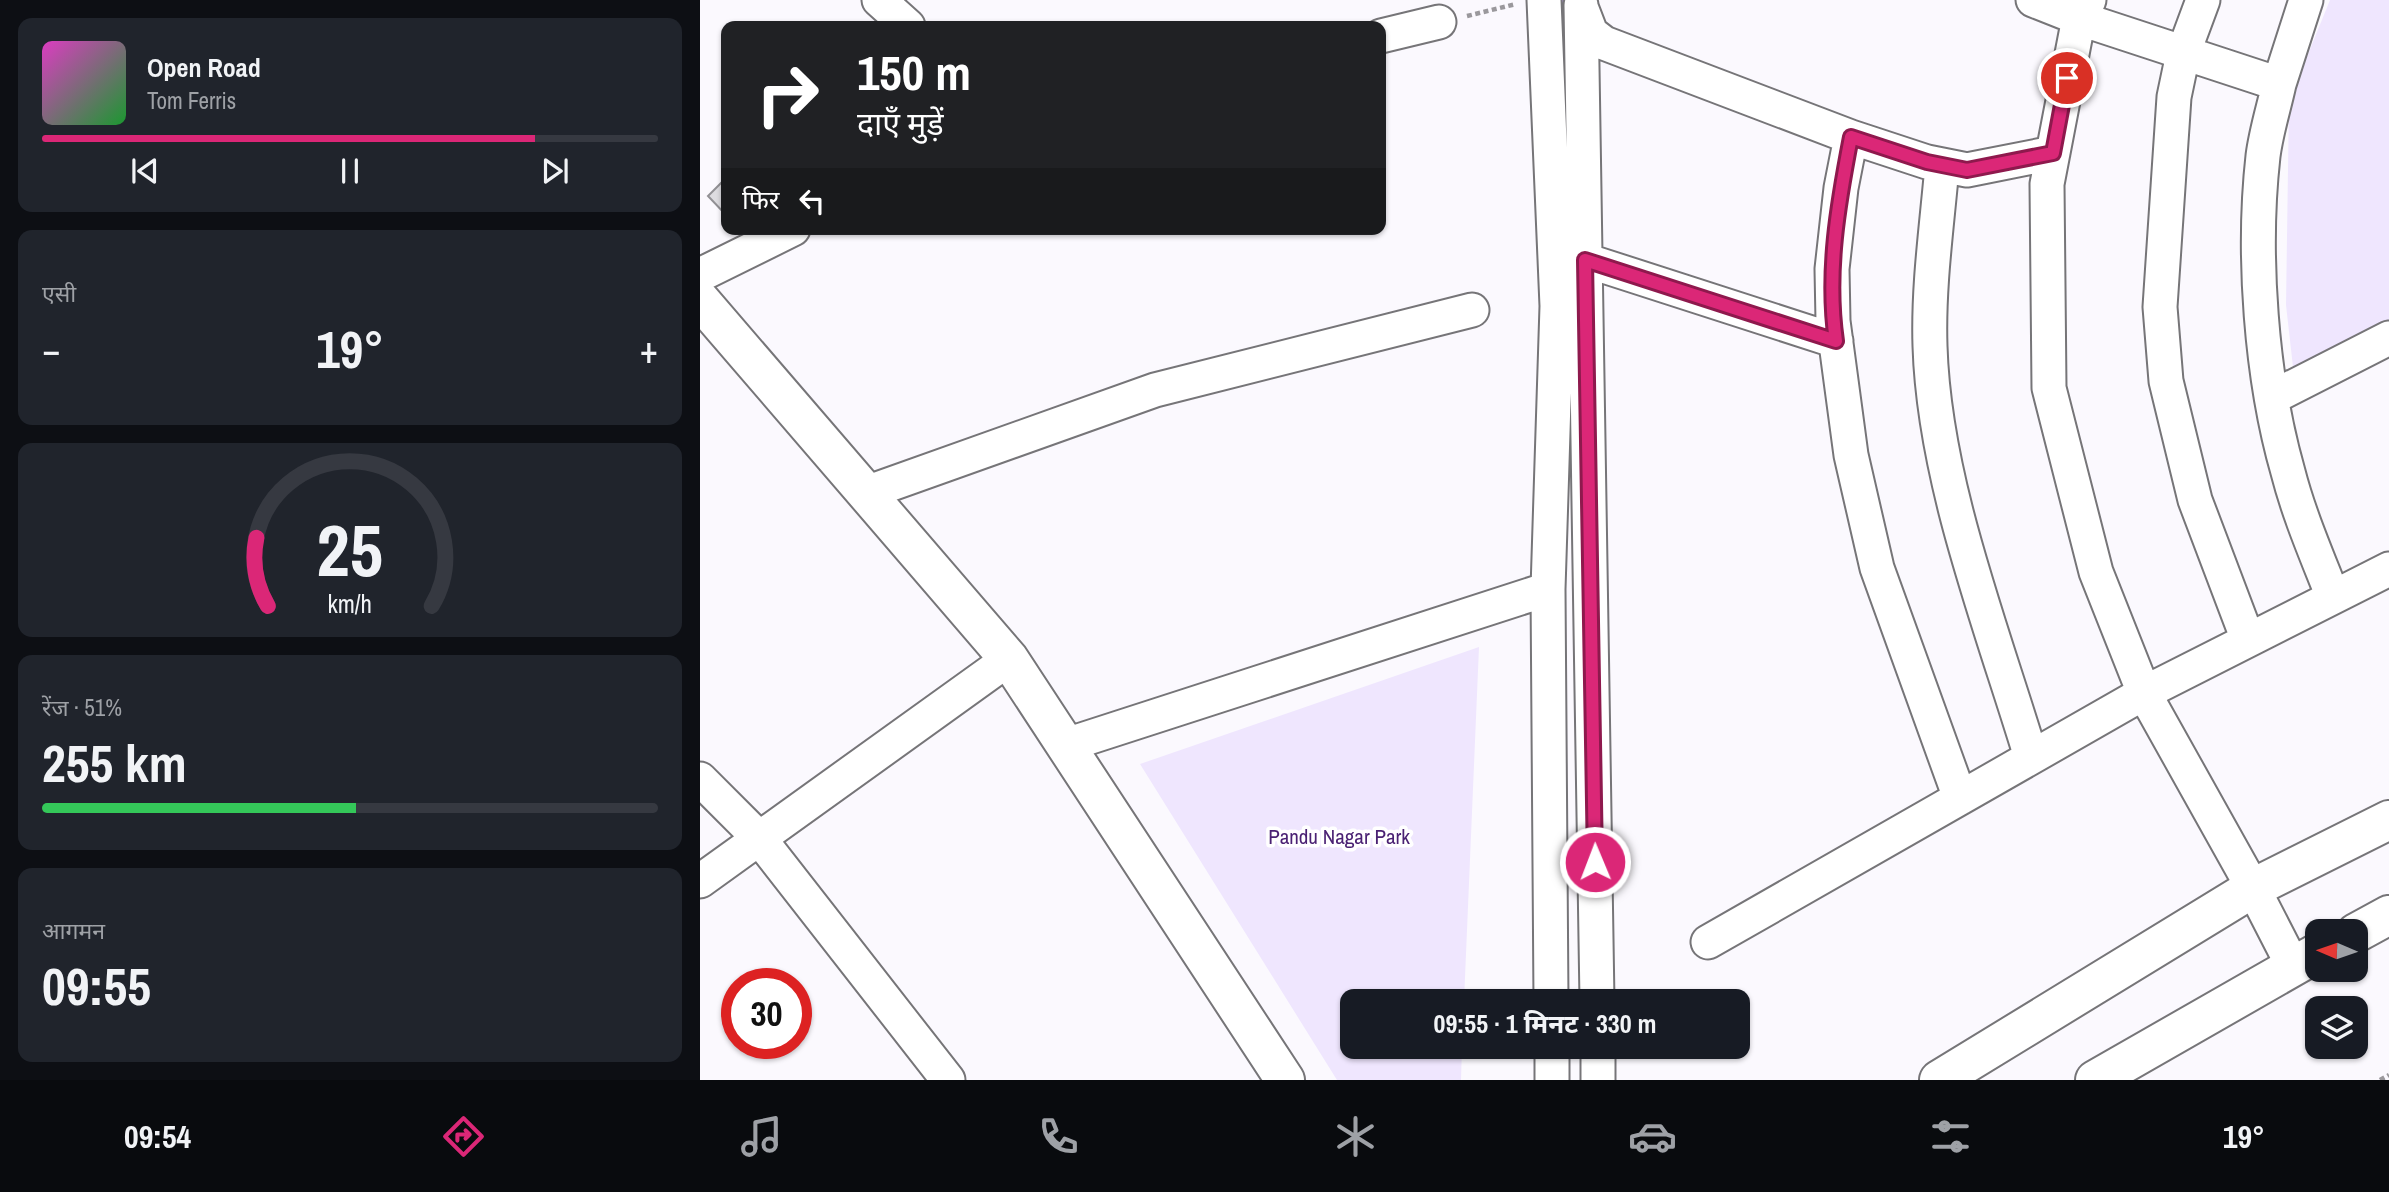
<!DOCTYPE html>
<html lang="hi">
<head>
<meta charset="utf-8">
<style>
  body { margin:0; font-family:"Archivo Narrow","Noto Sans Devanagari",sans-serif; background:#20242c; color:#f1f3f6; height:100vh; display:flex; flex-direction:column; font-size:26px; white-space:nowrap }
  * { box-sizing:border-box; margin:0 }
  p { font-size:23px; color:#9ea1a6 }
  .icon { flex:none; width:38px; height:38px; fill:none; stroke:currentColor; stroke-width:2; stroke-linecap:round; stroke-linejoin:round }
  .map { position:relative; flex:1; overflow:hidden }
  .sheet { display:flex; flex-direction:column; gap:18px; padding:18px; background:#0d0f14; width:700px }
  .sheet>* { flex:none }
  .hud { position:absolute; left:21px; top:21px; width:665px; height:214px; border-radius:14px; box-shadow:0 2px 5px #0004; background:#202124; color:#fff; overflow:hidden }
  .needle { width:46px; rotate:272deg }
  .fabs { position:absolute; left:1605px; top:919px; display:grid; gap:14px }
  .fabs a { display:grid; place-items:center; width:63px; height:63px; border-radius:14px; background:#171b24; box-shadow:0 2px 5px #0004; font-size:35px }
  .speed { position:absolute; left:21px; top:968px; display:flex; gap:14px; font-size:35px; font-weight:700; text-align:center }
  .speed>* { display:grid; place-content:center; width:91px; height:91px; border-radius:50%; background:#171b24; box-shadow:0 2px 5px #0004; line-height:1 }
  .speed .limit { border:10px solid #d22; background:#fff; color:#111 }
  .pin { position:absolute; display:grid; place-items:center; width:60px; height:60px; color:#fff; margin:-30px; border:4px solid #fff; border-radius:50%; box-shadow:0 2px 7px #0007 }
  .me { position:absolute; width:77px; margin:-38px; rotate:359deg; stroke-linejoin:round; filter:drop-shadow(0 0 5px #0008) }
  .turn { display:flex; align-items:center; gap:24px; height:147px; padding:0 21px; font-size:32px }
  .turn .icon { width:91px; height:91px; stroke-width:2.5 }
  .turn b { display:block; font-size:49px; line-height:60px }
  .then { display:flex; align-items:center; height:66px; padding:0 21px; background:#0003; gap:14px; font-size:26px }
  .big { font-size:52px; font-weight:700; line-height:1.1 }
  .sheet .card { flex:1; display:flex; flex-direction:column; justify-content:center; gap:10px; min-width:0; padding:0 24px; border-radius:14px; background:#20242c }
  .sheet .dial { align-items:center; gap:0 }
  .dial svg { height:182px; overflow:visible; fill:none; stroke:#363941; stroke-width:7; stroke-linecap:round; text-anchor:middle }
  .dial text { fill:#f1f3f6; stroke:none }
  .song { display:flex; align-items:center; gap:21px }
  .cover { width:84px; height:84px; border-radius:10px; background:linear-gradient(135deg,hsl(310 70% 55%),hsl(130 70% 35%)) }
  .played { height:7px; border-radius:4px; background:linear-gradient(90deg,#db2777 80%,#363941 80%) }
  .keys { display:flex; justify-content:space-around; direction:ltr }
  .heat { display:flex; justify-content:space-between; align-items:center; font-size:38px; direction:ltr }
  .charge { height:10px; border-radius:5px; background:linear-gradient(90deg,#34c759 51%,#363941 0) }
  .trip { position:absolute; left:640px; top:989px; width:410px; height:70px; border-radius:14px; background:#171b24; box-shadow:0 2px 5px #0004; font-weight:700; line-height:70px; text-align:center }
  .tabs { display:flex; height:112px; justify-content:space-around; align-items:center; background:#090b0e; color:#9ea1a6 }
  .tabs .icon { width:49px; height:49px }
  .tabs .selected { color:#db2777 }
  .tabs b { font-size:32px; color:#f1f3f6 }
  main { display:flex; flex:1; min-height:0 }
  .map>svg:first-child { display:block }
  .green { fill:#efe6fe }
  .lines { fill:none; stroke-linecap:round; stroke-linejoin:round }
  .canal { stroke:#a88cd2; stroke-width:30 }
  .building { fill:#dddce0; stroke:#929195; stroke-width:2 }
  .minor-casing { stroke:#767578; stroke-width:37 }
  .tertiary-casing { stroke:#767578; stroke-width:42 }
  .path { stroke:#9a989c; stroke-width:4.5; stroke-dasharray:5 3.5; stroke-linecap:butt }
  .minor { stroke:#fff; stroke-width:33 }
  .tertiary { stroke:#fff; stroke-width:38 }
  .route-casing { stroke:#8e194d; stroke-width:18 }
  .route { stroke:#db2777; stroke-width:12 }
  .labels { text-anchor:middle; dominant-baseline:central; stroke-width:7; stroke-linejoin:round; paint-order:stroke }
  .park-label { font-size:21px; fill:#4a2173; stroke:#fff }
</style>
</head>
<body>
<main>
<section class="sheet">
<div class="card">
<div class="song"><i class="cover"></i><div><b>Open Road</b><p>Tom Ferris</p></div></div>
<div class="played"></div>
<div class="keys"><svg class="icon" aria-label="previous" viewBox="0 0 24 24"><path d="M18 5L8 12l10 7zM5 5v14"/></svg><svg class="icon" aria-label="pause" viewBox="0 0 24 24"><path d="M8 5v14M16 5v14"/></svg><svg class="icon" aria-label="next" viewBox="0 0 24 24"><path d="M6 5l10 7-10 7zM19 5v14"/></svg></div>
</div>
<div class="card"><p>एसी</p>
<div class="heat"><a>−</a><b class="big">19°</b><a>+</a></div>
</div>
<div class="card dial"><svg viewBox="0 0 100 80">
<path d="M14 69A42 42 0 1 1 86 69"/>
<path d="M14 69A42 42 0 0 1 9 39" stroke="#db2777"/>
<text x="50" y="56" font-size="32" font-weight="700">25</text>
<text x="50" y="72" font-size="11">km/h</text>
</svg></div>
<div class="card"><p>रेंज · 51%</p><b class="big">255 km</b><div class="charge"></div></div>
<div class="card"><p>आगमन</p><b class="big">09:55</b></div>
</section>
<div class="map">
<svg width="1689" height="1080" viewBox="0 0 1689 1080">
  <rect width="100%" height="100%" fill="#fbf9fe"/>
  <path class="green" d="M1630 0H1689V320L1593 367 1586 305 1589 101Z
    M779 647 764 1001H653V1046L762 1047 761 1080H637L440 764Z"/>
  <g class="lines">
    <path class="canal" d="M862 0 863 94"/>
  </g>
  <path class="building" d="M26 178V215L8 196Z"/>
  <g class="lines">
    <defs>
      <path id="minor" d="M179 0 208 26
        M844 0 857 306 848 589 851 1001
        M1333 0 1381 19 1579 84 1606 0
        M1389 0 1377 28 1347 184 1349 388 1396 572 1444 693 1553 888 1593 966
        M1503 0 1483 54 1474 97 1460 307 1466 381 1495 500 1548 640
        M881 5 897 1001
        M881 7 891 33 904 43 1151 137
        M681 36 739 22
        M1579 84C1574 107 1566 132 1563 156 1552 254 1561 378 1588 472 1599 515 1617 556 1633 597
        M1242 166C1237 225 1228 286 1230 346 1234 481 1292 628 1331 757
        M885 260 1136 341
        M0 275 93 229
        M1573 397 1689 338
        M166 493 455 390 772 310
        M366 745 848 589
        M0 779 59 838 248 1080
        M1260 798 1177 568 1151 455 1133 321 1132 269 1141 188 1151 137 1227 162 1267 170 1353 153
        M0 881 309 659
        M1008 942 1444 693 1689 569
        M852 1046V1080
        M898 1046V1080"/>
      <path id="tertiary" d="M0 300 309 659 585 1080
        M1656 933 1689 915
        M1239 1080 1553 888 1689 820
        M1395 1080 1617 953"/>
    </defs>
    <use href="#minor" class="minor-casing"/>
    <use href="#tertiary" class="tertiary-casing"/>
    <path class="path" d="M767 16 816 4
      M1680 1080 1689 1075"/>
    <use href="#minor" class="minor"/>
    <use href="#tertiary" class="tertiary"/>
  </g>
  <g class="lines">
    <defs>
      <path id="route" d="M895 862 885 260 1136 341C1126 273 1138 204 1151 137L1227 162 1267 170 1353 153 1367 78"/>
    </defs>
    <use href="#route" class="route-casing"/>
    <use href="#route" class="route"/>
  </g>
  <g class="labels">
    <g class="park-label">
      <text x="639" y="836">Pandu Nagar Park</text>
    </g>
  </g>
</svg>
<div class="fabs">
<a><svg class="needle" viewBox="-14 -14 28 28"><path d="M0-13l5 13h-10z" fill="#e53935"/><path d="M0 13l5-13h-10z" fill="#9ea1a6"/></svg></a>
<a><svg class="icon" aria-label="layers" viewBox="0 0 24 24"><path d="M12 4l9 5-9 5-9-5zM3 14l9 5 9-5"/></svg></a>
</div>
<div class="speed"><div class="limit">30</div></div>
<div class="pin" style="left:1367px;top:78px;background:#d93025"><svg class="icon" aria-label="arrive" viewBox="0 0 24 24"><path d="M6 21V4h12l-3 4 3 4H6"/></svg></div>
<svg class="me" style="left:895px;top:862px" viewBox="-20 -20 40 40"><circle r="17" fill="#db2777" stroke="#fff" stroke-width="3"/><path d="M0-11L8 9 0 5-8 9z" fill="#fff"/></svg>
<div class="trip">09:55 · 1 मिनट · 330 m</div>
<div class="hud">
<div class="turn"><svg class="icon" aria-label="right" viewBox="0 0 24 24"><path d="M7 20v-9h11M14 6l5 5-5 5"/></svg><div><b>150 m</b>दाएँ मुड़ें</div></div>
<div class="then">फिर<svg class="icon" aria-label="left" viewBox="0 0 24 24"><path d="M17 20v-9H6M10 6l-5 5 5 5"/></svg></div>
</div>
</div>
</main>
<nav class="tabs">
<b>09:54</b>
<svg class="icon selected" aria-label="directions" viewBox="0 0 24 24"><path d="M12 3l9 9-9 9-9-9zM9 14v-3h6M13 9l2 2-2 2"/></svg>
<svg class="icon" aria-label="music" viewBox="0 0 24 24"><path d="M9 18V5l10-2v13"/><circle cx="6" cy="18" r="3"/><circle cx="16" cy="16" r="3"/></svg>
<svg class="icon" aria-label="phone" viewBox="0 0 24 24"><path d="M5 4h4l2 5-3 2q2 4 5 5l2-3 5 2v4C11 20 4 13 5 4z"/></svg>
<svg class="icon" aria-label="climate" viewBox="0 0 24 24"><path d="M12 3v18M4 7l16 10M4 17L20 7"/></svg>
<svg class="icon" aria-label="car" viewBox="0 0 24 24"><path d="M5 17H2v-5l4-1 3-4h7l3 4 3 1v5h-3M9 17h6M6 11h13"/><circle cx="7" cy="17" r="2"/><circle cx="17" cy="17" r="2"/></svg>
<svg class="icon" aria-label="filters" viewBox="0 0 24 24"><path d="M4 7h16M4 17h16"/><circle cx="9" cy="7" r="2"/><circle cx="15" cy="17" r="2"/></svg>
<b>19°</b>
</nav>
</body>
</html>
